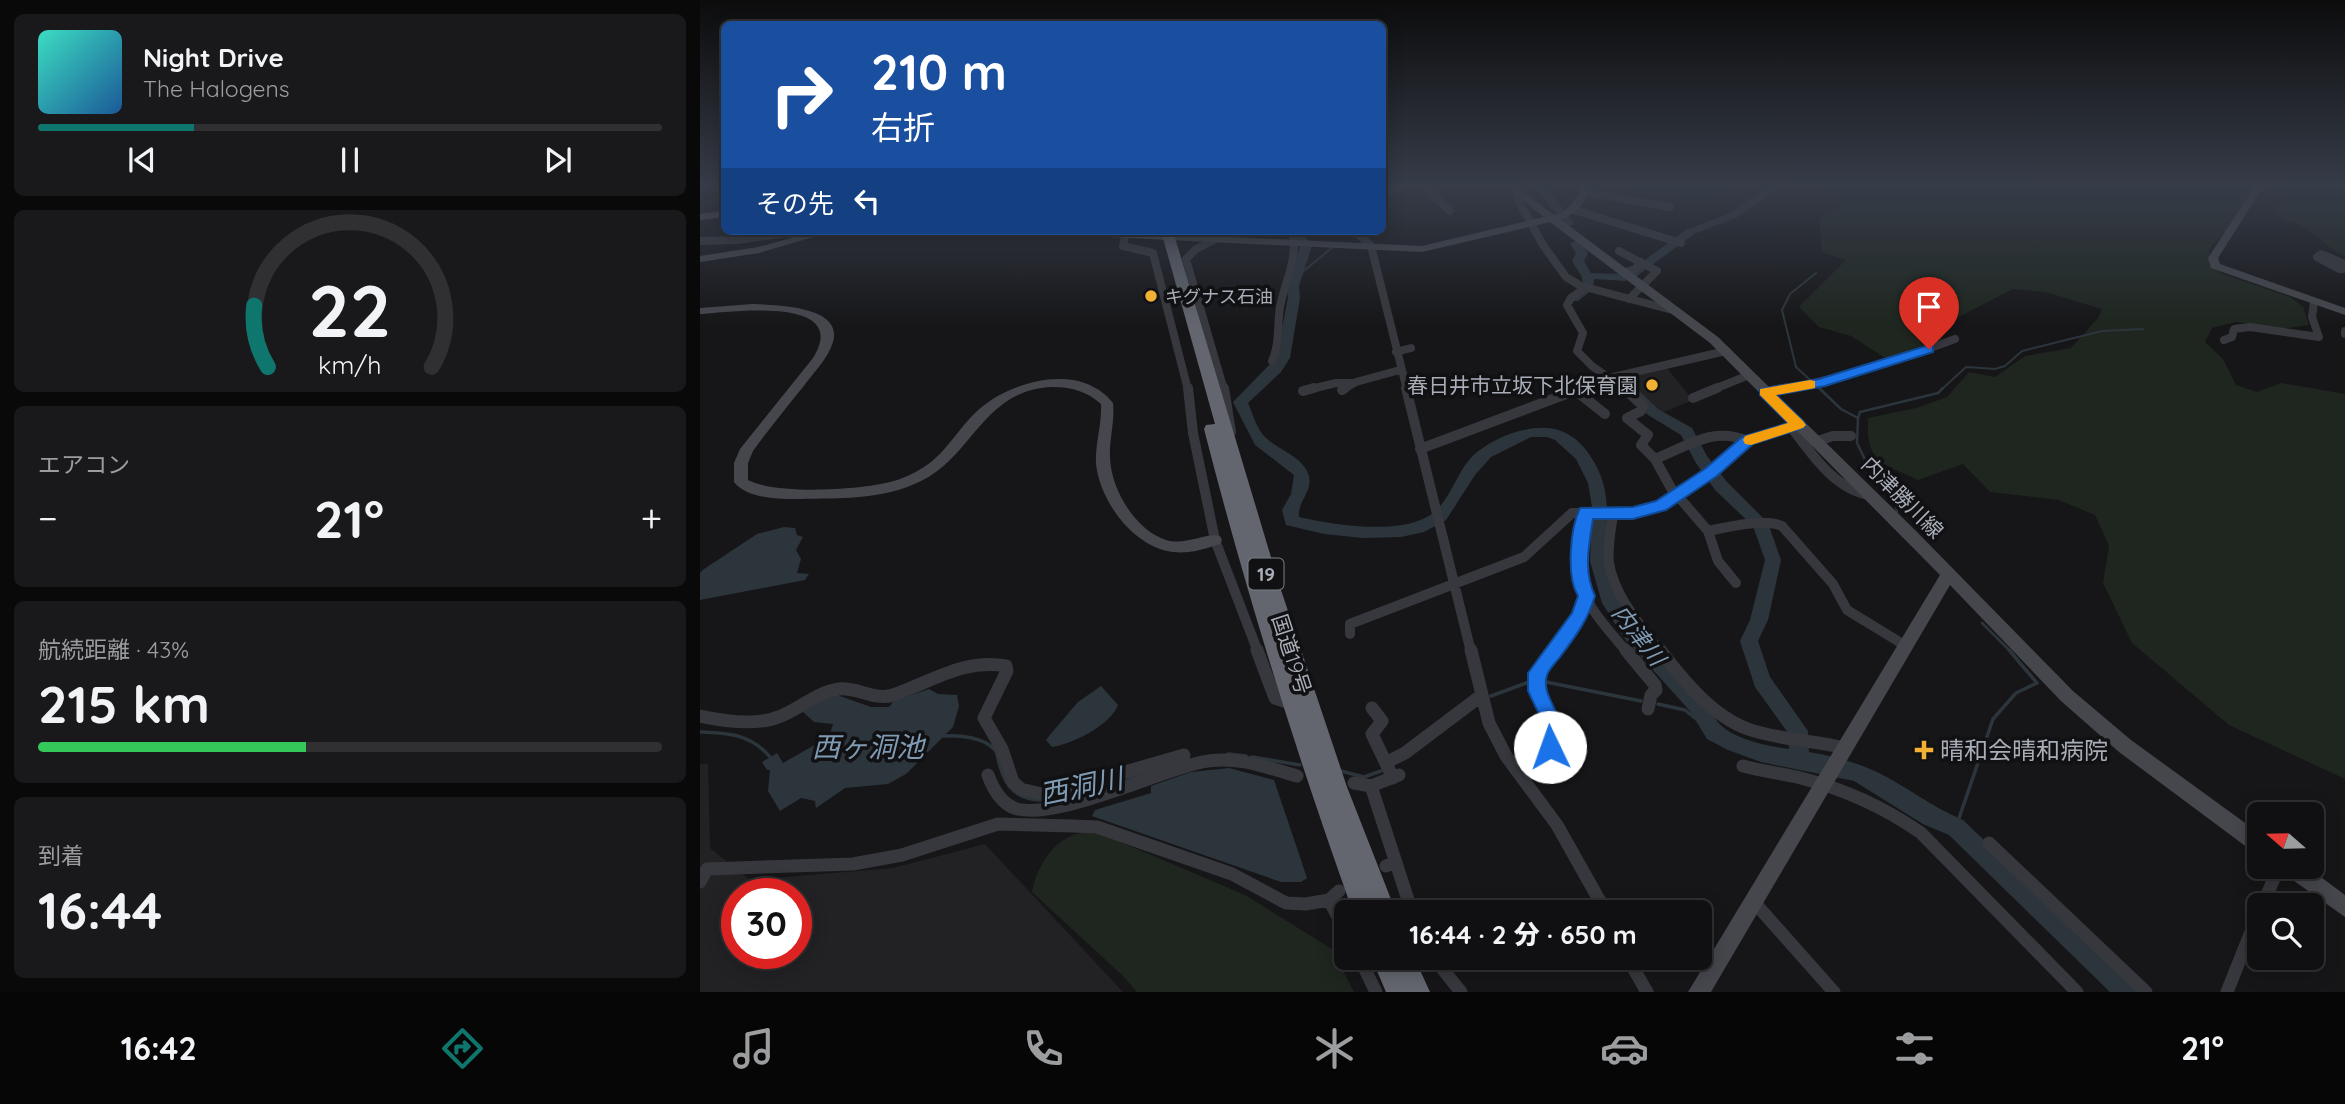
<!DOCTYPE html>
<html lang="ja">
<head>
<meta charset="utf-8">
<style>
  body { margin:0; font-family:Quicksand,"Noto Sans JP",sans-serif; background:#19191b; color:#f1f3f6; height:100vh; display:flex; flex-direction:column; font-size:26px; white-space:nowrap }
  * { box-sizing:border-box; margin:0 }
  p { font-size:23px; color:#9c9d9f }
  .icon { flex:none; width:38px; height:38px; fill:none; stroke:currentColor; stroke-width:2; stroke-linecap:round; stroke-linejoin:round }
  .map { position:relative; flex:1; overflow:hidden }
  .details { display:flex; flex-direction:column; gap:14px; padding:14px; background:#09090a; width:700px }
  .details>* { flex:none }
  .banner { position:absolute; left:21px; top:21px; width:665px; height:214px; border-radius:10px; box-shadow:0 4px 18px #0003,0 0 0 2px #303032; background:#1a4fa0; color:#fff; overflow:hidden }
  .needle { width:46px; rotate:290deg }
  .buttons { position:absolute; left:1547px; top:802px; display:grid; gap:14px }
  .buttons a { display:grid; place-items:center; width:77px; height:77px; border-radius:10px; background:#101012; box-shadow:0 4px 18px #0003,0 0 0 2px #303032; font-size:35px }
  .speed { position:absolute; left:21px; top:878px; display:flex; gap:14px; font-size:35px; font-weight:700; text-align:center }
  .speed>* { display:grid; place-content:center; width:91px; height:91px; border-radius:50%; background:#101012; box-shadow:0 4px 18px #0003,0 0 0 2px #303032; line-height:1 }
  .speed .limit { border:10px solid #d22; background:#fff; color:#111 }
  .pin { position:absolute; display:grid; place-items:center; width:60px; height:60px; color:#fff; margin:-72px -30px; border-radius:50% 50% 50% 0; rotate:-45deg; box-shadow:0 0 7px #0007 }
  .pin .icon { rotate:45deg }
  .me { position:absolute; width:77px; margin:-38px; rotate:357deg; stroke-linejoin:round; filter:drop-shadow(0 0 5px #0008) }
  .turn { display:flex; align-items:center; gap:24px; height:147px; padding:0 35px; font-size:32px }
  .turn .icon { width:91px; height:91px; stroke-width:2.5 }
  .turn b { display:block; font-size:49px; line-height:60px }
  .then { display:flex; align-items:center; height:66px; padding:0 35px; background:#0003; gap:14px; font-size:26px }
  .big { font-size:52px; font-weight:800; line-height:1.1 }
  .details .tile { flex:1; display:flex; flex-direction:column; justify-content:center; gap:10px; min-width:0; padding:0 24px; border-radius:10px; background:#19191b }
  .details .dial { align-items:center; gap:0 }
  .dial svg { height:182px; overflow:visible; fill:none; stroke:#303032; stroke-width:7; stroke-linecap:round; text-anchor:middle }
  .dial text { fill:#f1f3f6; stroke:none }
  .song { display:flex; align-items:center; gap:21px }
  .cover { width:84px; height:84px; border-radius:10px; background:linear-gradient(135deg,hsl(170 70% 55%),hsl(210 70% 35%)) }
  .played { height:7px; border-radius:4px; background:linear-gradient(90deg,#0f766e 25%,#303032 25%) }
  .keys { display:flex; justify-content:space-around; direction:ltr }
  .heat { display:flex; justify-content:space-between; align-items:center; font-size:38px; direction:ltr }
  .charge { height:10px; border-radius:5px; background:linear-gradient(90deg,#34c759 43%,#303032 0) }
  .trip { position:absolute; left:634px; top:900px; width:378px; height:70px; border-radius:10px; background:#101012; box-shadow:0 4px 18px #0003,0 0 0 2px #303032; font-weight:800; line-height:70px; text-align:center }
  .dock { display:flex; height:112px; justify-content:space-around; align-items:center; background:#060607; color:#9c9d9f }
  .dock .icon { width:49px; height:49px }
  .dock .on { color:#0f766e }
  .dock b { font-size:32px; color:#f1f3f6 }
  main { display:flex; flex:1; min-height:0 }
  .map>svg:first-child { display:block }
  .built { fill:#222225; fill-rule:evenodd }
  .green { fill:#1e261f }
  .water { fill:#2c353c }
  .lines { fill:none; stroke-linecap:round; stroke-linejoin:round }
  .stream-far2 { stroke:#2c353c; stroke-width:2 }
  .stream-far1 { stroke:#2c353c; stroke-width:2.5 }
  .stream { stroke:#2c353c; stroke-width:3.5 }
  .river { fill:#2c353c; fill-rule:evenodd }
  .street-far2 { stroke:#37383d; stroke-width:8 }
  .street-far1 { stroke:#37383d; stroke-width:10 }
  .street { stroke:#37383d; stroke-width:13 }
  .secondary { fill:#45474d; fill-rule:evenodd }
  .primary { fill:#53555c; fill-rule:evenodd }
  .highway { fill:#63666e; fill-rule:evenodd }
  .route { fill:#1a73e8; stroke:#114b97; stroke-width:2 }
  .slow { fill:#f59e0b }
  .poi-dot { fill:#f2b134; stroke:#111113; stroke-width:2.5 }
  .labels { text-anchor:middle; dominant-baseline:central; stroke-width:7; stroke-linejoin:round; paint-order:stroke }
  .far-poi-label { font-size:18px; fill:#a8adb8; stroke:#111113; text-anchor:start }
  .shield { fill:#111113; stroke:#7b7e86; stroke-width:2 }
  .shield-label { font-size:19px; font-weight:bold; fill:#a8adb8 }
  .poi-label { font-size:21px; fill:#a8adb8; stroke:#111113; text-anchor:end }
  .street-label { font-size:21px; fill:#a8adb8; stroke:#111113 }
  .water-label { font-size:23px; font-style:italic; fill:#7f9bb3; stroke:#111113 }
  .near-poi-label { font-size:24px; fill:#a8adb8; stroke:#111113; text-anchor:start }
  .near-water-label { font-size:28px; font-style:italic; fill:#7f9bb3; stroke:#111113 }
</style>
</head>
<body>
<main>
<section class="details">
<div class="tile">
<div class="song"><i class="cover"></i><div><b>Night Drive</b><p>The Halogens</p></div></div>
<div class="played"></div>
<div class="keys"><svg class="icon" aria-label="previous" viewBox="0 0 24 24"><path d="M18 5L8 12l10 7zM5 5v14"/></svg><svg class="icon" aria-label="pause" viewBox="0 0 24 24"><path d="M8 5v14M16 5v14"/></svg><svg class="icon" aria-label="next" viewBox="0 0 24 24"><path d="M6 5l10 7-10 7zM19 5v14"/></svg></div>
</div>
<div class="tile dial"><svg viewBox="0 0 100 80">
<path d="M14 69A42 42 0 1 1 86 69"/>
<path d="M14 69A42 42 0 0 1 8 42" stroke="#0f766e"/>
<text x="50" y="56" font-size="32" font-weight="700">22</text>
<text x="50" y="72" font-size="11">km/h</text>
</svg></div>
<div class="tile"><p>エアコン</p>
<div class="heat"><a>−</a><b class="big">21°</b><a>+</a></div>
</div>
<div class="tile"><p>航続距離 · 43%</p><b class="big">215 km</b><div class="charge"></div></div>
<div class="tile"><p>到着</p><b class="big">16:44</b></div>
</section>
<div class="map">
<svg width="1645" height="992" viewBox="0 0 1645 992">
  <rect width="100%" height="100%" fill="#161618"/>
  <path class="built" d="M966 367 993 400 959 414 934 392 915 379Z
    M0 764H8L10 848 50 880 193 868 285 844 423 992H0ZM37 894H96V954H37Z"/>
  <path class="green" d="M928 187H1031C1004 213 960 197 928 187Z
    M1087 187H1551L1533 223 1509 249V262L1520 273 1590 297 1603 307 1609 325 1581 329 1536 322 1512 328 1505 342 1523 359 1536 385 1557 392 1581 383 1645 394V779L1529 725 1432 643 1403 583 1409 546 1395 515 1359 500 1290 492 1263 464 1218 480C1181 462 1166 464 1168 418L1216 408 1247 397 1269 372 1295 377 1325 356 1371 348 1398 318 1402 309 1346 292 1313 289 1241 326 1242 339 1185 358 1151 336 1119 327 1099 307 1146 260 1122 252 1119 218 1140 207 1142 199 1118 189 1083 191Z
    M1573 187H1645V256C1629 249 1620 238 1607 229 1595 221 1581 223 1571 210L1592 200Z
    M395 831 545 895 632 949 654 992H437L422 975 332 892C336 870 350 844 373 835 379 832 388 833 395 831Z"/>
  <path class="water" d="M84 527 95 528 97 535 103 537 96 550 101 559 97 573 109 574 105 580 0 600V573L4 569 57 534Z
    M401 686 418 705C411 725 372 744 352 747L346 740 349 736 378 702Z
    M229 689 238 694 257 695 259 706 253 727 206 774 188 784 145 788 116 808 115 801 101 798 80 811 68 791 70 770H67L62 762 77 753 83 763 118 743 130 734 133 724 114 722 103 712C110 705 118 703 126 696L137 695 171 707H189L194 701Z
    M529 768 574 780 607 878 601 882H581L392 816 395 810 451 793V786L491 772Z"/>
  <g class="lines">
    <path class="stream-far2" d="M1116 273 1090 294 1082 310 1096 367 1121 390
      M595 278 633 247
      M1241 390 1266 367 1295 369 1305 366 1322 351 1402 331 1443 329"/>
    <path class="stream-far1" d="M1119 388 1141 409 1158 418 1157 443 1169 468 1194 494 1197 513
      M1158 418 1160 412 1238 393 1243 388
      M1282 623 1311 652"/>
    <path class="stream" d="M846 682 941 701
      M791 696 829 682
      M958 704 985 710 1015 734
      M0 732C29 733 51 734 71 758
      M243 736C259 735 284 737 295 750 298 754 298 761 300 766 306 788 318 800 342 800
      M528 754 546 756
      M552 757 600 765
      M641 771 664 777 681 771
      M426 778 450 772
      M1256 827 1293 719 1316 693 1337 683 1309 650"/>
    <path class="river" d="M835 187H846L873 221V225H865Z
      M1067 187H1080L1038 217 994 234 937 276H929L927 273 986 230 1030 213Z
      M121 231C112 237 89 241 80 235L90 231Z
      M590 231H602L612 246 599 286 600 298 590 358 581 372 548 403C553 414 556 428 565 437 578 450 604 457 609 476 613 491 597 502 599 517 633 525 694 534 725 518 748 507 754 478 769 460 787 439 834 420 861 431 873 435 882 444 889 454 922 501 896 538 913 587 929 633 972 662 1003 698 1011 707 1014 721 1024 728 1041 741 1068 746 1089 749L1088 733 1055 687 1040 641 1050 620 1065 560 1053 526 1015 490 996 463 981 435 948 415 925 392 927 389H937L958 409 992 428 1007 456 1027 482 1068 523 1081 560 1068 620 1058 641 1070 677 1108 731 1109 752C1133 756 1155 762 1177 772 1207 787 1232 807 1263 820L1435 984 1439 992H1410L1249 835 1223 824 1154 781 1061 762 1028 750 1007 739 990 711 924 638 902 603 890 561 892 507 888 483 876 459 855 440 847 437H831L791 457 775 475 746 520 724 532 701 537 663 538 624 534 586 525 582 510 591 494 594 475 555 445 533 402 576 358 588 298 587 286 600 247Z
      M876 240 880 242 888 253 884 261 891 273 922 274 928 278 926 281 894 279 893 289 878 301H870V295L883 285 882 277 872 261 876 253 870 244Z"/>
    <path class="street-far2" d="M725 187 750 211
      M816 187 819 202 843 245 866 277 881 286 976 311
      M884 192 970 207
      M682 193 700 187
      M874 210 981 243
      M426 231 423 246 453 253 488 390
      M506 231V239
      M655 231 671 246 707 390
      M516 239 496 249 486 259 524 390
      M0 241 37 240 102 231
      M919 251 957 271 929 299
      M1645 264 1621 254 1617 257 1639 269H1645
      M924 273 935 269 941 262
      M886 287 871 298 867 305 883 333 877 351 892 366 926 390
      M1645 331V334
      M1524 340 1532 337 1534 329 1550 327 1619 337 1612 317 1614 302
      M696 352 711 348
      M572 361C580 343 577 325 580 307 585 280 599 258 592 231
      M607 390 636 383H652
      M642 390 656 382 700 370
      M877 390 909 378 1026 351
      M1012 390 1049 375
      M1077 390C1139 380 1197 361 1255 339"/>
    <path class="street-far1" d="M488 388 493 433 515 540 558 652
      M524 388 531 432
      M706 388 771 652
      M924 388 943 406 941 411 927 418 948 435 941 445 955 459C988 446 1013 426 1048 441
      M642 390 645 388
      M603 391 614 388
      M876 391 905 414
      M1065 392 1088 388
      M993 398 1017 388
      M1091 427C1111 453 1134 489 1169 495
      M1115 442 1133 436H1151
      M720 449 882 388
      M955 459 971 488 1008 531 1018 561 1036 583
      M886 512C884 530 879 549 879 567 878 600 908 629 927 652
      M913 514C911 530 907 547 909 563 914 596 942 627 961 652
      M1008 531C1028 527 1064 518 1082 526L1133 584 1147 610 1206 646
      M650 634V624L824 557 872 513H933L961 506 1028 460 1048 441 1098 425
      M851 652 880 617 887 596"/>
    <path class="street" d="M557 650 575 698 590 703
      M771 650 789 723 806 756 857 825 906 912
      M926 650 955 685 956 690 951 695 948 709
      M960 650C983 680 1012 716 1048 729 1079 740 1113 740 1144 748
      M672 708 682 721 672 734 693 778
      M0 716C23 721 58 726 81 716 101 708 117 692 139 689 157 687 176 701 193 695 231 682 264 658 306 666L307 671 284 718 302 749 313 782 321 789 345 795 484 755
      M687 762 705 753 782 695
      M1043 766C1061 771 1079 773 1097 777 1141 788 1184 807 1221 833L1377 992
      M288 775C293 789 300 802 314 808 353 822 459 771 502 762 536 755 565 767 597 776
      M824 777C886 717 811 702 852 650
      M654 783 671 786 699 775
      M671 786 712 912
      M1289 843 1446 992
      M686 866 696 862
      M0 882 7 869 153 864 202 855 298 824 373 826 397 827 532 874 586 903 606 904 629 900 639 891
      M629 900 646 932
      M1054 902 1134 992
      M1563 905 1579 866
      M659 957 676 992
      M733 957 761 992
      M927 957 947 992
      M1527 992 1559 912"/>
    <path class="secondary" d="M806 187H817L854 215C869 211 875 201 881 187H891C884 203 878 215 860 219L1018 337 1216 531 1373 691 1431 740 1559 833V853L1552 851 1419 752 1361 701 1250 585 1011 992H988L1240 575 1010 343 850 222 722 252 469 240 464 237 469 234 722 246 844 217Z
      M1554 187H1563L1518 258 1520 264 1645 308V315L1511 268 1508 258Z
      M117 231H134L59 253 0 262V256L58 247Z
      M52 304C73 305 144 305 133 342 128 359 113 373 103 387 86 408 69 429 53 451L48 463V480C77 495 158 490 190 482 202 479 213 474 224 467 248 452 260 424 283 406 317 379 382 363 413 403 415 422 409 439 410 458 411 489 435 530 466 540 486 546 506 532 520 536L522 540 520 544C505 549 489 554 473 552 433 547 400 501 396 464 395 444 402 424 401 404 386 391 372 387 352 387 283 390 273 456 221 481 183 500 140 498 100 499 80 499 47 499 34 482V463L40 449 113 358C152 295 30 312 0 314V308Z
      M1580 866H1606L1645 895V917L1583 873Z"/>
    <path class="primary" d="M24 211V217L0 220V214Z
      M346 231 469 234 475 237 469 240 352 234Z"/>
    <path class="highway" d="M461 231H473L580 587 647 787 696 912H653C596 753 546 593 504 429L506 425 515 424Z
      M671 957H714L730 992H686Z"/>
  </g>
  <linearGradient id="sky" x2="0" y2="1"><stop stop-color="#0c0c0d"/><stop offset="0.57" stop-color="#363c48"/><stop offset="1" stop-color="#363c48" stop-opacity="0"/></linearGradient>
  <rect width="1645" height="326" fill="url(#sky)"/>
  <path class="route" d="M1229 345 1233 346V352L1125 386 1076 395 1103 421 1106 425 1103 428 1053 444 1017 476 966 510 933 519H893C889 545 883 571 895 596 888 620 875 637 860 657 856 662 849 669 847 675 839 700 873 717 857 753L850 756 843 753 840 747 843 731 840 716 828 691V673L872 613 878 596C866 576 870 529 880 508L933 507 956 501 1006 468 1042 437 1088 423 1060 395V389L1119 379Z"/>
  <path class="slow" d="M1110 380 1115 381V388L1076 395 1103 421 1106 425 1103 428 1051 445 1045 444 1043 440 1045 436 1088 423 1060 395V389Z"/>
  <g class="poi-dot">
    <circle cx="451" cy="296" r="7"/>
    <circle cx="952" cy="385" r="7"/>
    <path d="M1220.5 739.5h7v7h7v7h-7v7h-7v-7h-7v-7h7z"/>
  </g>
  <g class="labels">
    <g class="far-poi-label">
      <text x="465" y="296">キグナス石油</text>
    </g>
    <rect class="shield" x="548.5" y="558.5" width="35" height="31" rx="5"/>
    <g class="shield-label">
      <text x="566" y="574">19</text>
    </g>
    <g class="poi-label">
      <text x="938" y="385">春日井市立坂下北保育園</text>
    </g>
    <g class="street-label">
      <text transform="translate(1203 497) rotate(45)">内津勝川線</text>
      <text transform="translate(592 654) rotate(72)">国道19号</text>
    </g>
    <g class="water-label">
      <text transform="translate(939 635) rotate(52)">内津川</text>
    </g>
    <g class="near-poi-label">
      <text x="1240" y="750">晴和会晴和病院</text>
    </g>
    <g class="near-water-label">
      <text x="168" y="746">西ヶ洞池</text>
      <text transform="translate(381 786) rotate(-12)">西洞川</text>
    </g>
  </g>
</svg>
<div class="buttons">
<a><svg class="needle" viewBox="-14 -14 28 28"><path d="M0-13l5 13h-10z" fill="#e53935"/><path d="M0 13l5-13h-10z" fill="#9c9d9f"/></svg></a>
<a><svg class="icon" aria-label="search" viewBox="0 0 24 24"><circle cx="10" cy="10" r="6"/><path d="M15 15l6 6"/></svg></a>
</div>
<div class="speed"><div class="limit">30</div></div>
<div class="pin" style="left:1229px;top:349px;background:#d93025"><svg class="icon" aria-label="arrive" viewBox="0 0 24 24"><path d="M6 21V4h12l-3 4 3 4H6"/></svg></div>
<svg class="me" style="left:850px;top:747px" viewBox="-20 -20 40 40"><circle r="19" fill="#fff"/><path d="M0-13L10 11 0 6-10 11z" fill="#1a73e8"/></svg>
<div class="trip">16:44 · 2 分 · 650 m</div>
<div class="banner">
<div class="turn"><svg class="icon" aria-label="right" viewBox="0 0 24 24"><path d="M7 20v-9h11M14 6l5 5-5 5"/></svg><div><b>210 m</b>右折</div></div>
<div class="then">その先<svg class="icon" aria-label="left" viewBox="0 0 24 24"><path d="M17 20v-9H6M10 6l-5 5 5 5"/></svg></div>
</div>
</div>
</main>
<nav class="dock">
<b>16:42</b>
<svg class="icon on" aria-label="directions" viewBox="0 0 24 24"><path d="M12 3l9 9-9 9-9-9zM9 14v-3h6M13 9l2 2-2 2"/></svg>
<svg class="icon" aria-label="music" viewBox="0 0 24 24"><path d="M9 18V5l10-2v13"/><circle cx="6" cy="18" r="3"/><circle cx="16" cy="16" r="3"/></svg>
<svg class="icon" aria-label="phone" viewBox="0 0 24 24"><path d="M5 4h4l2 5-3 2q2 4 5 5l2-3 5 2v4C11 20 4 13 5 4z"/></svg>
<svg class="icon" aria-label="climate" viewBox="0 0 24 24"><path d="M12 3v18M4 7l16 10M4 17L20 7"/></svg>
<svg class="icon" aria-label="car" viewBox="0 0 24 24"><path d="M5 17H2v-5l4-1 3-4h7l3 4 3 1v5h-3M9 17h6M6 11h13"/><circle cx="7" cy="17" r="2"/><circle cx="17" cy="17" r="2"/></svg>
<svg class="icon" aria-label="filters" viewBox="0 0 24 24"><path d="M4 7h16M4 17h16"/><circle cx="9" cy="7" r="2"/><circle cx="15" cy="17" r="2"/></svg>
<b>21°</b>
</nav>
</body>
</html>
